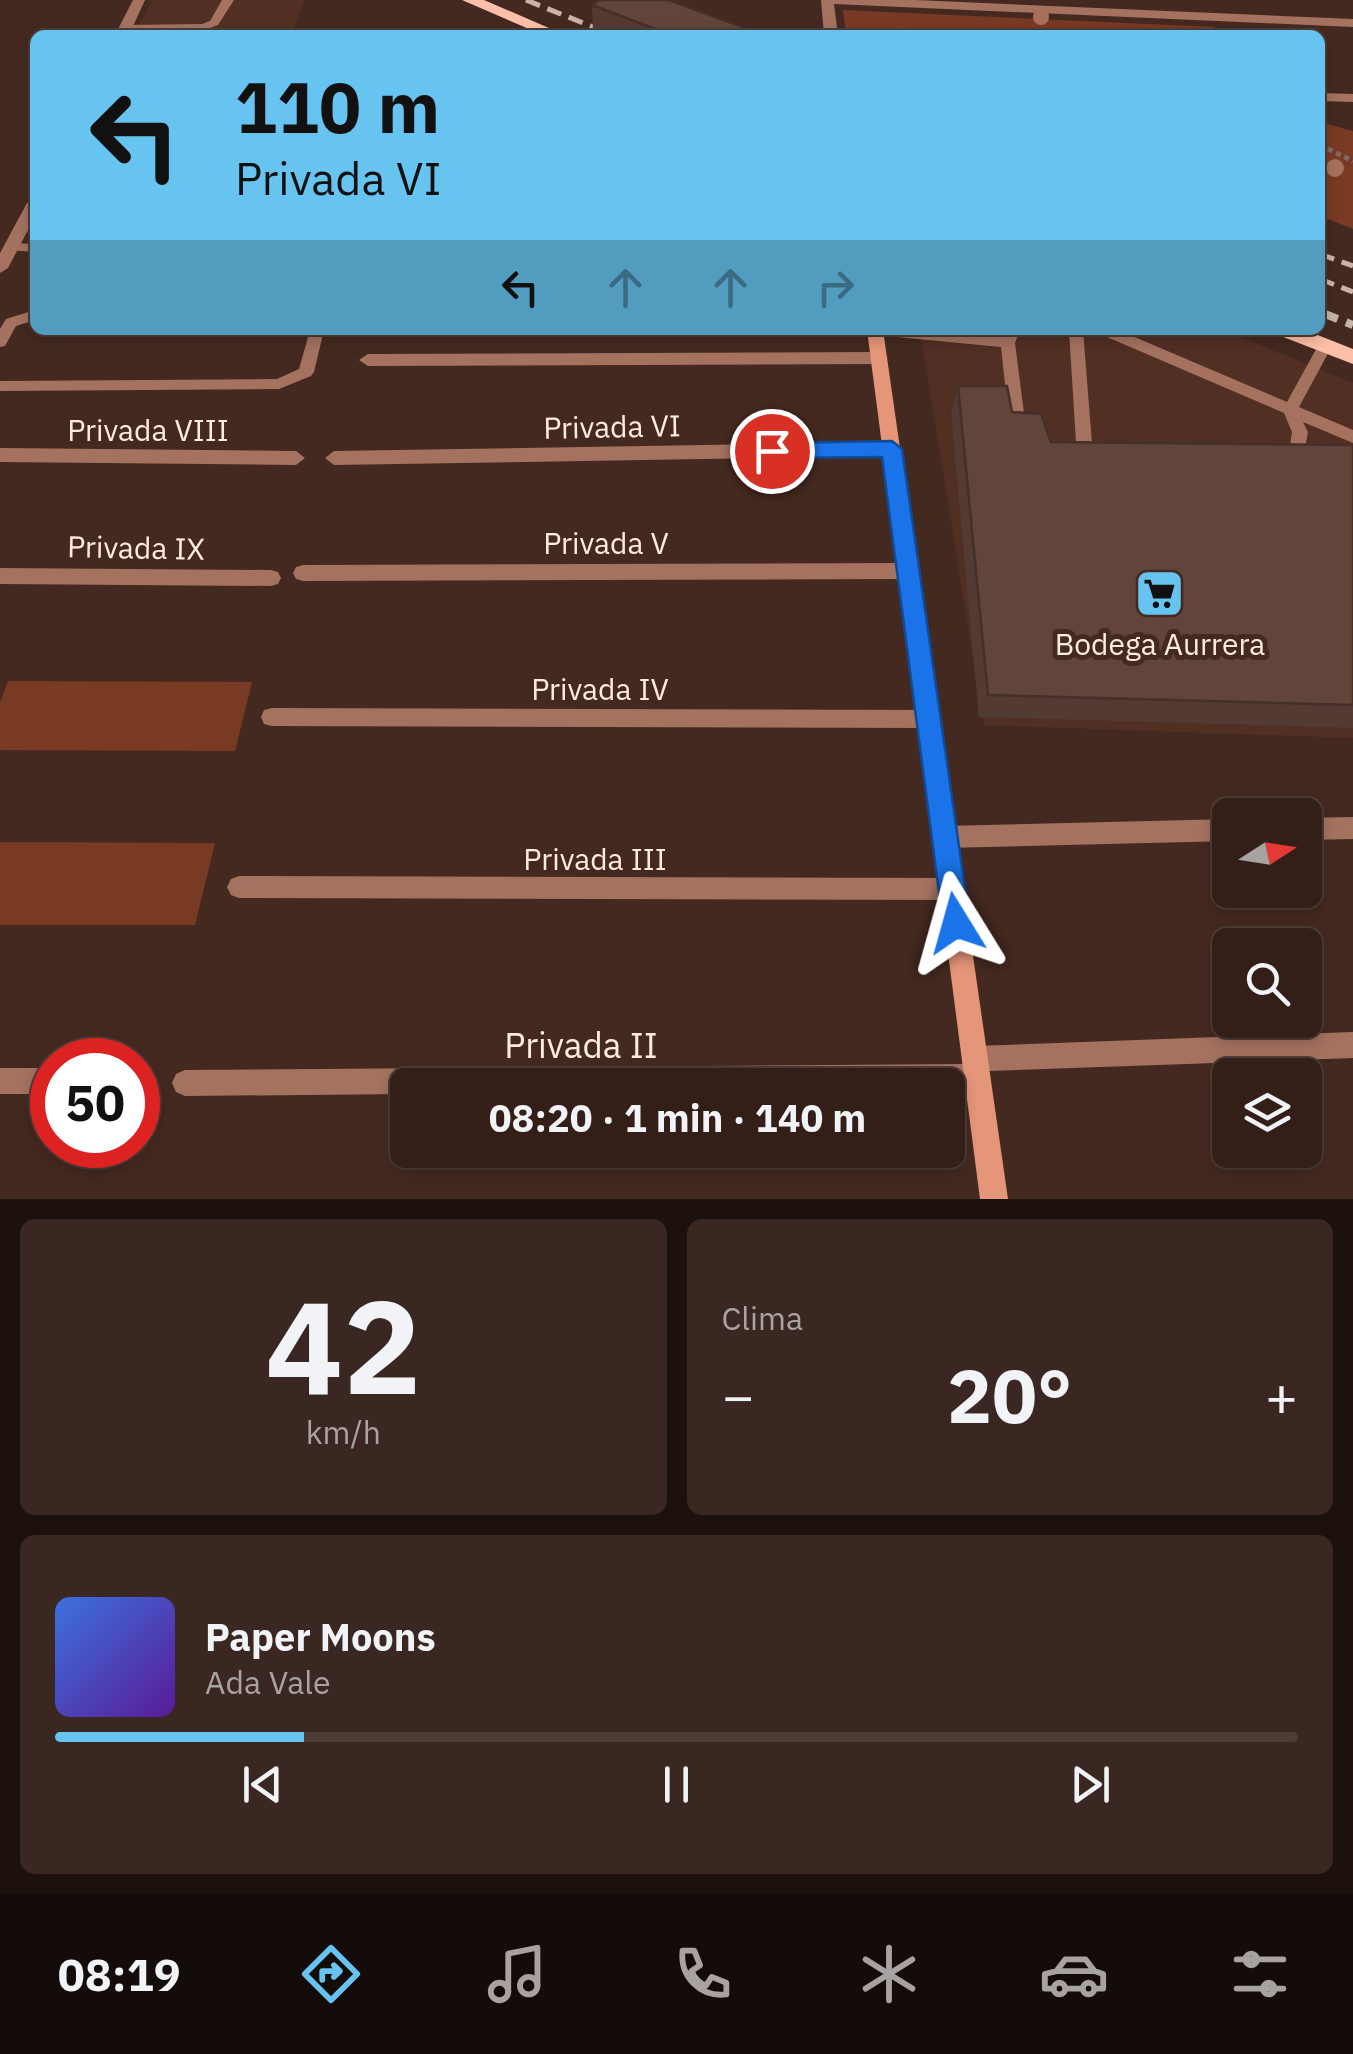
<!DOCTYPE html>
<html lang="es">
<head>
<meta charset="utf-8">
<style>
  body { margin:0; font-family:"IBM Plex Sans",sans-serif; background:#3b2721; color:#f1f3f6; height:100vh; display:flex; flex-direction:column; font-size:38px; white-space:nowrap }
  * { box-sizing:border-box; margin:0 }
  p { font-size:32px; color:#a9a2a2 }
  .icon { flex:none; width:55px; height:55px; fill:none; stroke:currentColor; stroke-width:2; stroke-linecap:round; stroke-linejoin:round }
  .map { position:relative; height:1199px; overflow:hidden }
  .sheet { display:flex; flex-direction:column; gap:20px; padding:20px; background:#1c110d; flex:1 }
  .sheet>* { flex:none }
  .guide { position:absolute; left:30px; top:30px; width:1295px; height:305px; border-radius:15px; box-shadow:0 5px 15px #0003,0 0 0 2px #4e3d37; background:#67c4f0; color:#111; overflow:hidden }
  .needle { width:65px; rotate:78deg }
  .controls { position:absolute; left:1212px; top:798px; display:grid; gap:20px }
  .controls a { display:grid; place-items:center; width:110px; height:110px; border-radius:15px; background:#331f18; box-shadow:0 5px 15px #0003,0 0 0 2px #4e3d37; font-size:50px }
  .speed { position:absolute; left:30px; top:1038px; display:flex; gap:20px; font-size:50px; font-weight:700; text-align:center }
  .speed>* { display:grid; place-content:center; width:130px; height:130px; border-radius:50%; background:#331f18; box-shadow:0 5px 15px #0003,0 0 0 2px #4e3d37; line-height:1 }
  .speed .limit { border:15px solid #d22; background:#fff; color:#111 }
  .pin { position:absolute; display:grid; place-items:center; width:85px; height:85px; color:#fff; margin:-42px; border:5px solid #fff; border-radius:50%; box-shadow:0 2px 10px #0007 }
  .me { position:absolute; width:110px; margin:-55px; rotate:352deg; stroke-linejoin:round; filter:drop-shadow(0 0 8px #0008) }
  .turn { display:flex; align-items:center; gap:35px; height:210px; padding:0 40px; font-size:45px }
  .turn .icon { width:130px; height:130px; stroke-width:2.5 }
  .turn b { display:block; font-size:70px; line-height:85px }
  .lanes { display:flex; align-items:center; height:95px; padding:0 40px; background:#0003; justify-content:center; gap:50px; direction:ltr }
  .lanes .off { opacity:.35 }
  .big { font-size:75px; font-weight:700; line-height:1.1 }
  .sheet .card { flex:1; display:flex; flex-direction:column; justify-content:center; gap:15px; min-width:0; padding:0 35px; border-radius:15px; background:#3b2721 }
  .sheet .dial { align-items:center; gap:0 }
  .dial b { font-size:130px; line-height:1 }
  .song { display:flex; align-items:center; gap:30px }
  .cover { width:120px; height:120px; border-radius:15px; background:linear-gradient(135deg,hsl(220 70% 55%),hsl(270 70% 35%)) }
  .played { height:10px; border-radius:5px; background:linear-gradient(90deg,#67c4f0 20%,#4e3d37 20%) }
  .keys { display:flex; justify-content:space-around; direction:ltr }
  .heat { display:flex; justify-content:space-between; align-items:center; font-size:55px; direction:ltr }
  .sheet .tiles { flex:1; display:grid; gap:20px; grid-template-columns:1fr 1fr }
  .card:last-child { grid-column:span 2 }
  .trip { position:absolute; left:390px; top:1068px; width:575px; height:100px; border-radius:15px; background:#331f18; box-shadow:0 5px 15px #0003,0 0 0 2px #4e3d37; font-weight:700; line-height:100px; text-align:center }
  .tabs { display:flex; height:160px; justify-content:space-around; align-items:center; background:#140c0a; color:#a9a2a2 }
  .tabs .icon { width:70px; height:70px }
  .tabs .current { color:#67c4f0 }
  .tabs b { font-size:45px; color:#f1f3f6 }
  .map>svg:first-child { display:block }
  .built { fill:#512f23 }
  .green { fill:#793a23 }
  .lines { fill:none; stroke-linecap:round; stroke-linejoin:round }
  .path { stroke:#816960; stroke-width:5; stroke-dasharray:5 4; stroke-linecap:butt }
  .lane { fill:#a57260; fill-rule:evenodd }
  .street { fill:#a57260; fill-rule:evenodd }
  .secondary { fill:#e69678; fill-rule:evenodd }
  .primary { fill:#febea8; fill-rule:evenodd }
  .rail-far1 { stroke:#c8b3ab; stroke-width:5; stroke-dasharray:15 8; stroke-linecap:butt }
  .rail { stroke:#c8b3ab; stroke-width:8; stroke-dasharray:19 9; stroke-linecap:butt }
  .tree { fill:#a8705c }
  .wall { fill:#533a32 }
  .building { fill:#61443a; stroke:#443029; stroke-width:2.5 }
  .route { fill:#1a73e8; stroke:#114b97; stroke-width:2.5 }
  .labels { text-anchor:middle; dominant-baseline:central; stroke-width:10; stroke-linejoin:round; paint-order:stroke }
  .street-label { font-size:30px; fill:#fdebe4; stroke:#442920 }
  .poi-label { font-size:30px; fill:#fdebe4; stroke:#442920 }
  .near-street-label { font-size:35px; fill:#fdebe4; stroke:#442920 }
</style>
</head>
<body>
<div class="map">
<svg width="1353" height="1199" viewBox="0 0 1353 1199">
  <rect width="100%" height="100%" fill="#442920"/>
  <path class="built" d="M153 0H305L291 35H134Z
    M920 330H1224L1353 383V738L984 725Z"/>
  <path class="green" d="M843 10 1214 27 1217 35H846Z
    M1320 122 1353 131V229L1320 216Z
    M8 681 252 682 235 751 0 750V702Z
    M0 842 215 843 195 925H0Z"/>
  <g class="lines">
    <path class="path" d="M902 29 911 35
      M1320 145 1353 161"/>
    <path class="lane" d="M222 0H234L218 25 207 29 125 31 119 28 125 25 202 24 210 21Z
      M12 243 35 244V252L7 250 5 247Z
      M35 310V320L16 326 5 346 0 347V329L6 319Z
      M310 330H324L314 372 311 376 279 389 0 391V381L277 379 299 369Z
      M869 330H927L1003 337 1006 330H1020L1015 343 1025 421 1023 425 1017 427 1009 421 1001 347 876 335Z
      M1069 330H1083L1092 443 1106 457 1098 463 1083 457 1076 443Z
      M1098 330H1118L1287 402 1320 342H1330L1332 346 1299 407 1353 430V443L1303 422 1308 432 1304 453 1289 464H1277L1275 460 1290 446 1292 432 1284 413 1100 334Z"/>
    <path class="street" d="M133 0H145L129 35H115Z
      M821 0H915L1353 19V27L834 4 838 35H824Z
      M1320 93 1353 94V102L1320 101Z
      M35 198V217L8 268 0 273V253L27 203Z
      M879 352 888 358 879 364 368 366 359 360 368 354Z
      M892 442 901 449 892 456 334 465 325 458 334 451Z
      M0 448 296 451 305 458 296 465 0 462Z
      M908 563 915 565 918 571 915 577 908 579 303 581 296 579 293 573 296 567 303 565Z
      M0 568 271 570 278 572 281 578 278 584 271 586 0 584Z
      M272 708 929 710 937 712 940 719 937 726 929 728 272 726 264 724 261 717 264 710Z
      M1353 817V839L1305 840V818Z
      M1230 819V841L945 848 937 845 934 837 937 829 945 826Z
      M239 876 952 878 960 881 964 889 960 897 952 900 239 898 231 895 227 887 231 879Z
      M1353 1032V1058L988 1071 990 1077 986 1086 977 1090H948V1085H408V1094L185 1096 176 1092 172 1083 176 1074 185 1070 964 1064 962 1059 966 1050 975 1046Z
      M0 1068H52V1094H0Z"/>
    <path class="secondary" d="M867 330H883L1008 1199H980Z"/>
    <path class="primary" d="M462 0H484L565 35H543Z
      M1275 330H1305L1353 349V364L1278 335Z"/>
    <path class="rail-far1" d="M526 0 598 29
      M1320 254 1353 266
      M1320 279 1353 292"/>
    <path class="rail" d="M1320 312 1353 325"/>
  </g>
  <g class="tree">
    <circle cx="1041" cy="17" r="8"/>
    <circle cx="1335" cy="168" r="9"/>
  </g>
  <path class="wall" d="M592 5 764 35H602L593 31Z
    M958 386 1012 412 1051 442 1353 445V728L979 717 951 413Z"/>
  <path class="building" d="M598 0H669L764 35H671L592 5Z
    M958 386H1007L1012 412 1041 414 1051 442 1353 445V705L988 695Z"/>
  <path class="route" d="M892 441 902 449 970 923 966 933 956 937 947 933 943 923 882 457 772 458 762 451 772 443Z"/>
  <defs>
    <symbol id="supermarket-square" viewBox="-11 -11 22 22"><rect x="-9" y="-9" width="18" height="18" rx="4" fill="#67c4f0" stroke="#442920"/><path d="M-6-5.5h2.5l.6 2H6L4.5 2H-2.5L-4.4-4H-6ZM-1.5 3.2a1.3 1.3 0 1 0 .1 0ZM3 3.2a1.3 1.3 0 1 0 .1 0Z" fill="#111"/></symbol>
  </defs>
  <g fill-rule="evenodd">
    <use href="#supermarket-square" x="1132" y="566" width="55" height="55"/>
  </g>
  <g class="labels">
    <g class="street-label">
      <text transform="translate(612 426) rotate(-1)">Privada VI</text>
      <text x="148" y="429">Privada VIII</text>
      <text x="606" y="542">Privada V</text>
      <text transform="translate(136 547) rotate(1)">Privada IX</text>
      <text x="600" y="688">Privada IV</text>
      <text x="595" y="858">Privada III</text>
    </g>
    <g class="poi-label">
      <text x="1160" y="643">Bodega Aurrera</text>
    </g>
    <g class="near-street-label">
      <text x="581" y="1045">Privada II</text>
    </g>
  </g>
</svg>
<div class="controls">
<a><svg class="needle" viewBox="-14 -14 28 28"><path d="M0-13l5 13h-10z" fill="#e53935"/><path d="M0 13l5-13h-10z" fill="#a9a2a2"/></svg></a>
<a><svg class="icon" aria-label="search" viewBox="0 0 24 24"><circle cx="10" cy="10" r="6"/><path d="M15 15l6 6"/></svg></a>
<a><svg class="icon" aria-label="layers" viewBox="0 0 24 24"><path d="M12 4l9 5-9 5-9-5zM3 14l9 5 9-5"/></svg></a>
</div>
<div class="speed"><div class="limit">50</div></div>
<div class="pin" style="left:772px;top:451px;background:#d93025"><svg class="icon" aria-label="arrive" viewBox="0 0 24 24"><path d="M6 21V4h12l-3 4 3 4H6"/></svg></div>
<svg class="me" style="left:956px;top:923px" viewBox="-20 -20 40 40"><path d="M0-17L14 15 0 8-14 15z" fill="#1a73e8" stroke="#fff" stroke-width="4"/></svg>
<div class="trip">08:20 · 1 min · 140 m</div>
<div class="guide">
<div class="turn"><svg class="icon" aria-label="left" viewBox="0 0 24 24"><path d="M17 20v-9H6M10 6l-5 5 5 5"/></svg><div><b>110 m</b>Privada VI</div></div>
<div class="lanes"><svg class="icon" aria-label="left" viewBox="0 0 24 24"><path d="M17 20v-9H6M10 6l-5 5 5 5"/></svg><svg class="icon off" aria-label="ahead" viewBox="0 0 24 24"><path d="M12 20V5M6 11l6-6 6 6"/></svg><svg class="icon off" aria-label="ahead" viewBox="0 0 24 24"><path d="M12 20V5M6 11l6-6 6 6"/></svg><svg class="icon off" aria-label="right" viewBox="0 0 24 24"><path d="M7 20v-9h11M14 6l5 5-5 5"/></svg></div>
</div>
</div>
<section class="sheet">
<div class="tiles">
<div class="card dial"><b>42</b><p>km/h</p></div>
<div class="card"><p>Clima</p>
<div class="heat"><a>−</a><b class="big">20°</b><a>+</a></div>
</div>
<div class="card">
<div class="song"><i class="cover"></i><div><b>Paper Moons</b><p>Ada Vale</p></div></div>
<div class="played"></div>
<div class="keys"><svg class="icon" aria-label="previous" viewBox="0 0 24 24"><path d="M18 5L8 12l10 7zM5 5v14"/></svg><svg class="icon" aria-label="pause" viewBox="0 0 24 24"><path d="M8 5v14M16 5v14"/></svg><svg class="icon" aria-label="next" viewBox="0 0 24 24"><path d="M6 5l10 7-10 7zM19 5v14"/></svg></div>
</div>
</div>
</section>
<nav class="tabs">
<b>08:19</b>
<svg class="icon current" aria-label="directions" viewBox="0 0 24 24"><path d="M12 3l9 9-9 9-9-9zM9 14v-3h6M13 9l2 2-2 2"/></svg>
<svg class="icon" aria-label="music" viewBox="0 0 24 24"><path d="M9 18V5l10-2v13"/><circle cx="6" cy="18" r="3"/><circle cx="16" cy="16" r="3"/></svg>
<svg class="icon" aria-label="phone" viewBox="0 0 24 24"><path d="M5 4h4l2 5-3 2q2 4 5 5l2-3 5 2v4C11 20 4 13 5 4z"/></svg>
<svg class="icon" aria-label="climate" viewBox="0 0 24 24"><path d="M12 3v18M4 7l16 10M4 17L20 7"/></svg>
<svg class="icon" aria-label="car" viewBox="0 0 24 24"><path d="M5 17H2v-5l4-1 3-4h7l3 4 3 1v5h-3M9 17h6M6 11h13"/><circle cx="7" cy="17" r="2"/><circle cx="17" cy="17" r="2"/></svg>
<svg class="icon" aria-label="filters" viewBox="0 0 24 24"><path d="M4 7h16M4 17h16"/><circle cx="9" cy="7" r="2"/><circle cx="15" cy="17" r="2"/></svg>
</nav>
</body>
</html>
